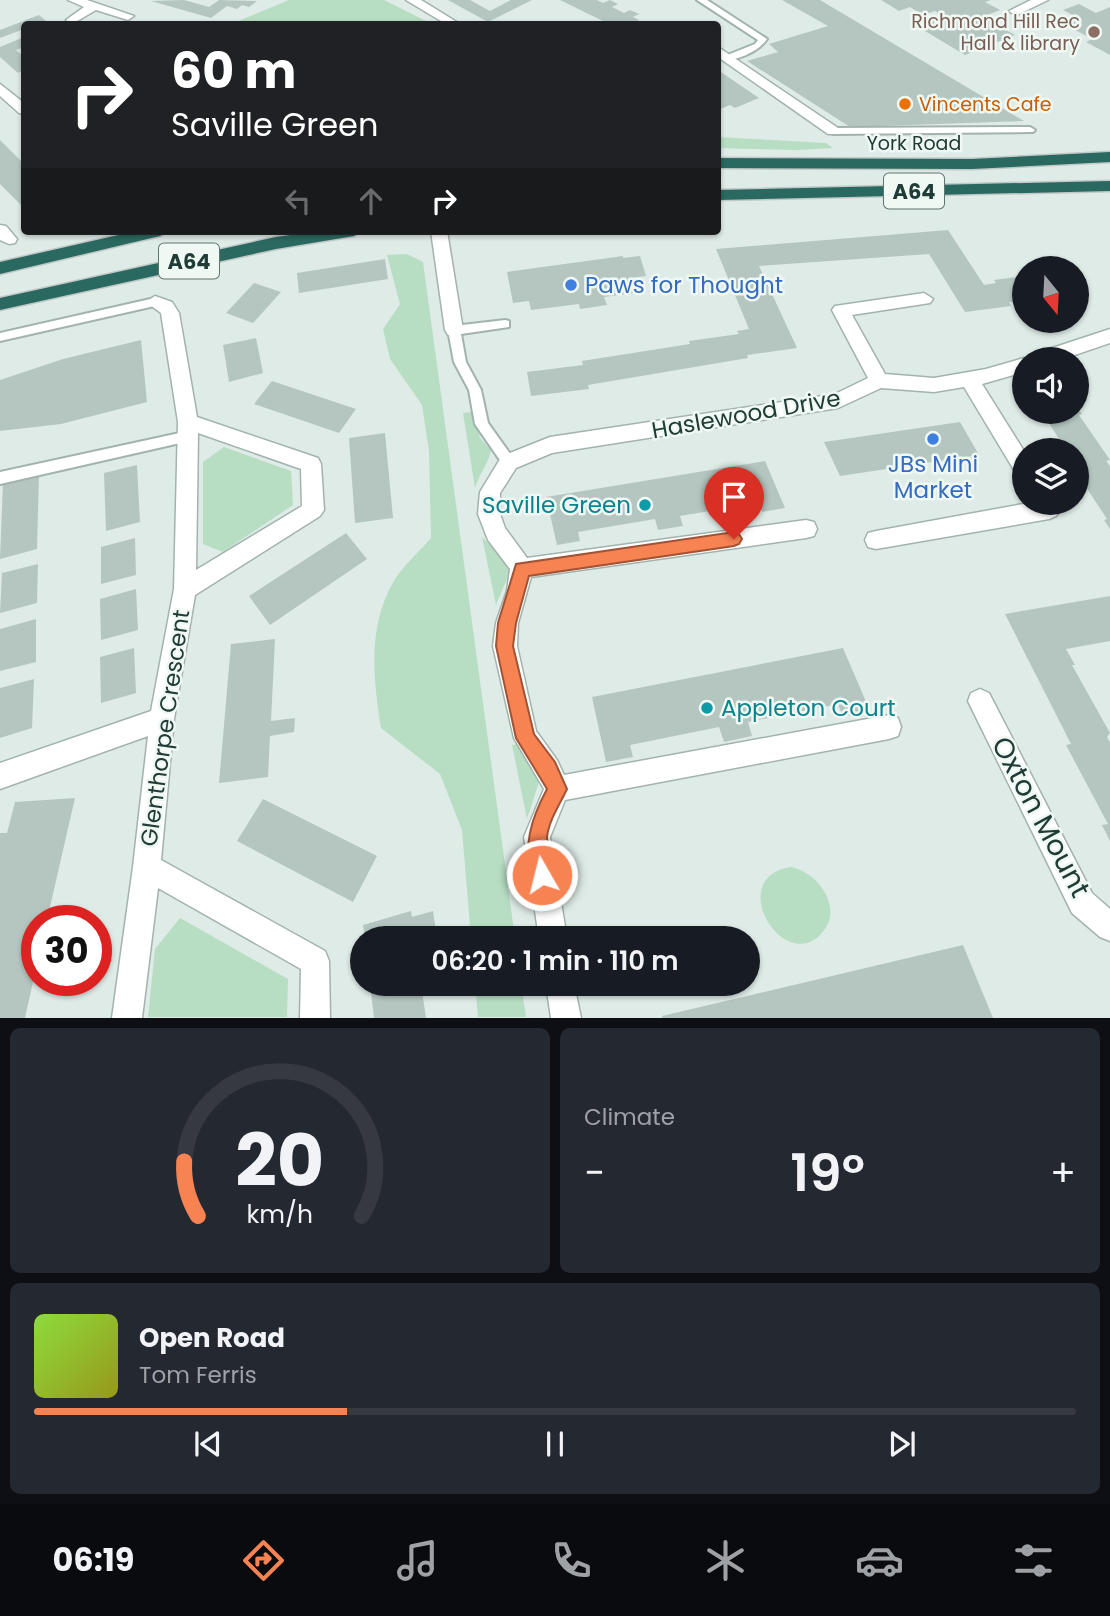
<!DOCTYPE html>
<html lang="en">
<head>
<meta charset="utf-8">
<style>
  body { margin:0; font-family:Poppins,sans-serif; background:#242831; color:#f1f3f6; height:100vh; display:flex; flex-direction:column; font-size:26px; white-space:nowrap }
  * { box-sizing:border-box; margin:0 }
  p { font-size:23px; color:#9ea1a6 }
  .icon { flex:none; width:38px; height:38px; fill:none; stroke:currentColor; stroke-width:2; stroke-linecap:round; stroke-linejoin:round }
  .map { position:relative; height:1018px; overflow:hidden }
  .details { display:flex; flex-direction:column; gap:10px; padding:10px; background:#0d0f14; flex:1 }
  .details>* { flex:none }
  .guide { position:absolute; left:21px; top:21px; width:700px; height:214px; border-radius:7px; box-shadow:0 2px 5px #0004; background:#202124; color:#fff; overflow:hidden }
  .needle { width:46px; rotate:162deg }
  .tools { position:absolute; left:1012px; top:256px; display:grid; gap:14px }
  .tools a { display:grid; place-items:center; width:77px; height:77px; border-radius:50%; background:#171b24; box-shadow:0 2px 5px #0004; font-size:35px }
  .speed { position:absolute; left:21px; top:905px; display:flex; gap:14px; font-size:35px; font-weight:700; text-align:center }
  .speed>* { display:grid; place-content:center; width:91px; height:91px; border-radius:50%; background:#171b24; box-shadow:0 2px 5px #0004; line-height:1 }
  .speed .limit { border:10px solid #d22; background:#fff; color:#111 }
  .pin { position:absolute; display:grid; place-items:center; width:60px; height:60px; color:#fff; margin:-72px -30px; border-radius:50% 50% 50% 0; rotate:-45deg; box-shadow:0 0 7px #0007 }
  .pin .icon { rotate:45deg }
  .me { position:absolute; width:77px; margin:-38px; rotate:352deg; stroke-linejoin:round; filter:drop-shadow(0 0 5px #0008) }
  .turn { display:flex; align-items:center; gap:24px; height:147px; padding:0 35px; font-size:32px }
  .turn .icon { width:91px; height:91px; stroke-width:2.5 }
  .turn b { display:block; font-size:49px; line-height:60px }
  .lanes { display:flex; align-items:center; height:66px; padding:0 35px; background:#0003; justify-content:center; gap:35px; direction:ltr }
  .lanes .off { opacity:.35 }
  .big { font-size:52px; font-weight:600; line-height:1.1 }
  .details .widget { flex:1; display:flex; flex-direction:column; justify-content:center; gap:10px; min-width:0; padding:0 24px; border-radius:10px; background:#242831 }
  .details .dial { align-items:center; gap:0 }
  .dial svg { height:182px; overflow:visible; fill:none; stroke:#363941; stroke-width:7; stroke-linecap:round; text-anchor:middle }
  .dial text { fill:#f1f3f6; stroke:none }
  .song { display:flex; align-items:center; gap:21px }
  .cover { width:84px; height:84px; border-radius:10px; background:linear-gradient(135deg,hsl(90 70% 55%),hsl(60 70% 35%)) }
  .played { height:7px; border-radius:4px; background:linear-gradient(90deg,#f78252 30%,#363941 30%) }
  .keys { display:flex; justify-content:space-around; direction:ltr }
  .heat { display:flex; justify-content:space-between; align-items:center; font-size:38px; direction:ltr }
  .details .tiles { flex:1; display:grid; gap:10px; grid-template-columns:1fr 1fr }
  .widget:last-child { grid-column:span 2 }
  .trip { position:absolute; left:350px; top:926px; width:410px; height:70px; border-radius:35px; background:#171b24; box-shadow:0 2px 5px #0004; font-weight:600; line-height:70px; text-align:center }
  .menu { display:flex; height:112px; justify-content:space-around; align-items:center; background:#090b0e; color:#9ea1a6 }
  .menu .icon { width:49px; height:49px }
  .menu .current { color:#f78252 }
  .menu b { font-size:32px; color:#f1f3f6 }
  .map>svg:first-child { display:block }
  .green { fill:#b7dec3 }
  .building { fill:#b5c6c0 }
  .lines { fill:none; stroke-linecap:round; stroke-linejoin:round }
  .lane-casing { stroke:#a2b3ae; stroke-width:4 }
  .street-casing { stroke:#a2b3ae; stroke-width:3 }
  .highway-casing { stroke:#c1c8c7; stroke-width:3 }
  .lane { fill:#fff; fill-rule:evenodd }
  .street { fill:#fff; fill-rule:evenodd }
  .highway { fill:#2a695f; fill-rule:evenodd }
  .route { fill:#f78252; stroke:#a15435; stroke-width:2 }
  .education-dot { fill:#8d6e63; stroke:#f0f8f4; stroke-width:2.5 }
  .food-dot { fill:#e8710a; stroke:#f0f8f4; stroke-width:2.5 }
  .shop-dot { fill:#3f7fe0; stroke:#f0f8f4; stroke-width:2.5 }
  .culture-dot { fill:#0f9aa8; stroke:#f0f8f4; stroke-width:2.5 }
  .labels { text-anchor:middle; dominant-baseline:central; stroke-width:5; stroke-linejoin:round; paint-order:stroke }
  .far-education-label { font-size:19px; fill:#785e54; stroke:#f0f8f4; text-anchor:end }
  .far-food-label { font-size:19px; fill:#c56008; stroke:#f0f8f4; text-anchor:start }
  .far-street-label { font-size:19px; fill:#203c36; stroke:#f0f8f4 }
  .shield { fill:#f0f8f4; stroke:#5e746f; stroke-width:2 }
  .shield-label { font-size:21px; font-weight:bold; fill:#203c36 }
  .shop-label { font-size:23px; fill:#366cbe; stroke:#f0f8f4; text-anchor:start }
  .street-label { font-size:23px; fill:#203c36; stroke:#f0f8f4 }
  .culture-label { font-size:23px; fill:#0d838f; stroke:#f0f8f4; text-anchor:end }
  .near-street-label { font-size:28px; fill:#203c36; stroke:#f0f8f4 }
</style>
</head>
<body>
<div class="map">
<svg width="1110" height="1018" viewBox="0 0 1110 1018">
  <rect width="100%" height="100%" fill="#dfebe7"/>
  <path class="green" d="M289 0H384L432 24H231Z
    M718 137 826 143 833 148 796 150 718 148Z
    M407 254 423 262 515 938H471L462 830 440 774 381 728C373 678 367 625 395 579 405 564 420 551 431 538L429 451 422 405 390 359 383 329 400 304 387 255Z
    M473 412 480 438 491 450C489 463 479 474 475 488L463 413Z
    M224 447 291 471 293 505 223 552 203 544V462Z
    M482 537C520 575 515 556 496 605Z
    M518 744 540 779 527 819 512 745Z
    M791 867C820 873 846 911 819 936 781 971 725 877 791 867Z
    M180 918 288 979 287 1017H148L155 949Z
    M475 984H521L526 1017H478Z"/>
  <path class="building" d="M184 0 209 7 219 0 257 1 249 7 242 5 237 9 227 6 211 18 151 1Z
    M448 0H470L490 11 511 0H532L488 22Z
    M560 0H597L603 3 610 0 618 4 612 7 624 13 630 10 639 14 633 17 639 20 632 24H609Z
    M782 0H820L1024 121 850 127 747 61 778 52 769 44 828 26Z
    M881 0H991L985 2 1000 10 983 17 1015 35 965 55 915 25 942 15 935 11 923 15 910 7 899 11Z
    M1079 4 1096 13 1110 7V55L1086 42 1092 39 1066 25 1080 19 1063 10Z
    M39 15 46 21 24 24V29L0 38V30Z
    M24 37V47L16 50 24 57V70L18 73 0 57V47Z
    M718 70 759 98 735 108 730 105 718 110Z
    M0 140 24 164V208L0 184Z
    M948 230 984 285 996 283 994 280 1024 276V300L1009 302 1011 306 965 312 929 254 759 266 797 348 747 355 748 358 588 385 589 389 531 396 527 372 583 365 582 361 690 344 689 341 739 334 737 331 749 329 716 249Z
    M623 256V258L640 256 646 276 630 278 635 293 604 297 607 305 580 309 579 304 531 310 529 301 513 303 507 272Z
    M385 259 388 279 299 293 297 273Z
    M254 283 281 292 253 323 226 313Z
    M256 338 263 373 229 382 223 345Z
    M141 340 147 402 61 424 0 431V380L63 359Z
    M272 381 356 409 339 433 254 404Z
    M1076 406 1082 414 1079 415 1110 460 1106 461 1110 466V529L1104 520 1107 519 1076 472V450H1066L1047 420 1051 419 1045 411H1076Z
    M960 422 979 455 840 476 824 442Z
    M385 433 393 518 355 523 349 438Z
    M765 461 785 508 762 512 758 503 680 516 683 526 658 530 655 519 578 532 580 541 557 545 546 497Z
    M137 465 140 522 106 531 104 473Z
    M39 474 37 549 0 559 3 483Z
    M346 533 367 559 270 625 249 596Z
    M135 538 136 575 101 584V547Z
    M38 564 37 603 0 613 2 573Z
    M136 589 138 630 101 640 100 599Z
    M1110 596V641L1066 649 1075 665H1072L1110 733 1107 737 1110 742V841L1102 825 1108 824 1066 745 1071 744 1005 614Z
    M36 619V662L0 671V629Z
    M275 639 271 721 295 718 294 732 270 736 268 777 219 783 231 644Z
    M134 648 136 693 101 703 100 657Z
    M843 648 870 711 843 717 838 704 748 722 752 736 724 742 719 727 630 745 633 757 606 762 592 697Z
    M34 679 32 728 0 738V688Z
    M75 798 47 920H37V964L25 1018H0V833H7L15 802Z
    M263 799 377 856 353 902 237 841Z
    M411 911 412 917 433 911 437 938H365L363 925Z
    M963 945 993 1018H662V1016Z
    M370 984H421L426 1018H374Z"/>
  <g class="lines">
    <defs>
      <path id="lane" d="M697 0H707L767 39C759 51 739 60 725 60V56L755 44 758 40Z
        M1030 127 1035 130 1033 132 833 134 828 131 833 128Z
        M155 298 159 299V305L0 341V333Z
        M505 320 509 321V327L461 334 466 362 481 390 488 423 516 462 514 466H504L475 424 469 390 454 362 448 330 454 326Z
        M189 431 196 436 189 441 0 484V472Z"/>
      <path id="street" d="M68 0H87L134 16 128 20 96 10 72 24 66 20 84 7Z
        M406 0H421L460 24H446Z
        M1031 0H1048L1019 14 1015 15 1009 11Z
        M718 47 838 128 840 131 838 134H828L718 57Z
        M0 84 24 103V114L19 113 0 96Z
        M0 225 6 226 17 239 15 243 9 244 0 240Z
        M431 231H447L463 330 460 335H448L445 330Z
        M924 293 933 299 930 303 852 315 885 374 934 378 986 369 1024 358 1026 359H1024V372L982 384 1024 451V477L1017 475 964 387 934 392 881 388 838 408 552 453 516 468 500 493V514L505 528 527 558 806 520 814 522 817 529 814 536 806 538 531 577 518 623 517 646 536 731 557 760 564 775 889 715 898 718 901 727 898 736 889 739 565 800 550 837 567 938H539L524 837 544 789 514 738 493 646 496 623 507 591 510 569 488 540 478 514 480 492 502 456 550 437 835 394 868 378 832 310 835 306Z
        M155 296 172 302 179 313 197 417 318 458 321 464 324 510 320 516 195 595 174 719 161 860 325 951 329 961 330 1018H300L301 969 158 888 142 1018H112L133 867 148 736 0 789V763L151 711 174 589 178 422 161 313 146 302ZM198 433 301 469 302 506 196 570Z
        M1110 329V343L1063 359H1032L1034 354Z
        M1034 502H1056L1060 510 1056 516 1049 519 876 549 868 547 865 540 868 533 876 531Z
        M980 689 989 693 1092 893 1110 909V941L1100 937 1072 913 968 701 971 693Z
        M546 984H574L581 1018H551Z"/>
      <path id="highway" d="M1110 152V162L972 169 718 168V158L972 159Z
        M1110 181V191L718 200V190Z
        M136 231H168L160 236 0 274V262Z
        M319 231H362L354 236 276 249 0 310V298L276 237Z"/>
    </defs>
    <use href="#lane" class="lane-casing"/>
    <use href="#street" class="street-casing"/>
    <use href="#highway" class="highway-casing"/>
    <use href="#lane" class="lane"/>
    <use href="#street" class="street"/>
    <use href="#highway" class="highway"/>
  </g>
  <path class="route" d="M734 532 739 534 742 539 739 544 734 546 529 576 516 623 513 646 534 734 555 762 567 789C560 804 549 820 547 837 547 853 556 867 550 882L542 885 535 882C521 848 531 819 547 789L516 738 496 646 498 623 516 564Z"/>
  <circle class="education-dot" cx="1094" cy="32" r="7"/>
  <circle class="food-dot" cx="905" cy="104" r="7"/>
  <g class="shop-dot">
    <circle cx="571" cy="285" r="7"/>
    <circle cx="933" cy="439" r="7"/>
  </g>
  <g class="culture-dot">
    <circle cx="645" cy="505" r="7"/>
    <circle cx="707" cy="708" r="7"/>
  </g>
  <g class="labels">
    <g class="far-education-label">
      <text x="1080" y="21">Richmond Hill Rec<tspan x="1080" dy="22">Hall &amp; library</tspan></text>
    </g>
    <g class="far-food-label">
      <text x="919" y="104">Vincents Cafe</text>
    </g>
    <g class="far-street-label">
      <text x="914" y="143">York Road</text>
    </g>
    <g class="shield">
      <rect x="884" y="173.5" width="60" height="35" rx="5"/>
      <rect x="159" y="243.5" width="60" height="35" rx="5"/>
    </g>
    <g class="shield-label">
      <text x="914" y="191">A64</text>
      <text x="189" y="261">A64</text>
    </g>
    <g class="shop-label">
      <text x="585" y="285">Paws for Thought</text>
      <text x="933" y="464" text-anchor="middle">JBs Mini<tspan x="933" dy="26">Market</tspan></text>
    </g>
    <g class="street-label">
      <text transform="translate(746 414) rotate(-10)">Haslewood Drive</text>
      <text transform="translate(165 728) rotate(-82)">Glenthorpe Crescent</text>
    </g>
    <g class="culture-label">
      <text x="631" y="505">Saville Green</text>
      <text x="721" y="708" text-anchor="start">Appleton Court</text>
    </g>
    <g class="near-street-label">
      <text transform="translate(1041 817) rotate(62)">Oxton Mount</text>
    </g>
  </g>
</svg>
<div class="tools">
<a><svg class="needle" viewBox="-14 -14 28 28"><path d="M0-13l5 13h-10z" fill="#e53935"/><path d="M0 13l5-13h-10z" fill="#9ea1a6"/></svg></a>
<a><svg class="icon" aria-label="sound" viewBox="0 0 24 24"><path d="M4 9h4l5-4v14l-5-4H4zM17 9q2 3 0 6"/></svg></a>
<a><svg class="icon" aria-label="layers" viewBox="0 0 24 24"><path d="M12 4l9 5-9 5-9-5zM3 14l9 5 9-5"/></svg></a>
</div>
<div class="speed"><div class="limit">30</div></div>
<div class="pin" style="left:734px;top:539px;background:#d93025"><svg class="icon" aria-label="arrive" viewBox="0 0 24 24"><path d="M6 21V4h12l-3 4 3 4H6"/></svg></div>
<svg class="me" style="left:542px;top:875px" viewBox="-20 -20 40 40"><circle r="17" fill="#f78252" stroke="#fff" stroke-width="3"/><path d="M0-11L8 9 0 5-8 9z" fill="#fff"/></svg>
<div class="trip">06:20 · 1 min · 110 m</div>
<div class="guide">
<div class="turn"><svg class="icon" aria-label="right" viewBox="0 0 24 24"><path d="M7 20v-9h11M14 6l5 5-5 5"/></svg><div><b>60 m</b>Saville Green</div></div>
<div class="lanes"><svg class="icon off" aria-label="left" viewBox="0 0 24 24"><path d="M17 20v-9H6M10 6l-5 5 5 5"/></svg><svg class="icon off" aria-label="ahead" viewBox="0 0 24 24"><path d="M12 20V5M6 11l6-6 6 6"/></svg><svg class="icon" aria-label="right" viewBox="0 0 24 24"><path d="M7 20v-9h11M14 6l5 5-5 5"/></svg></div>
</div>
</div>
<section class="details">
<div class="tiles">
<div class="widget dial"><svg viewBox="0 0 100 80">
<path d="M14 69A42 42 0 1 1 86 69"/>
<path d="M14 69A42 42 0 0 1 8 45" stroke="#f78252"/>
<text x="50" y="56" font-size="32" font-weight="700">20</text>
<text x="50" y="72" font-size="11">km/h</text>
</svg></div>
<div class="widget"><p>Climate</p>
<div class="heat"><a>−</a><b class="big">19°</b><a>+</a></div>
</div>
<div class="widget">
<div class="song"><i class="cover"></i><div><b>Open Road</b><p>Tom Ferris</p></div></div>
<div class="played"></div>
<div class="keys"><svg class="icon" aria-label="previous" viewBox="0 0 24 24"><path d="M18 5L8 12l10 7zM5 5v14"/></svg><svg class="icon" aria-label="pause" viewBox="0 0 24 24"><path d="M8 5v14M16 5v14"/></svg><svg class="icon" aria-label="next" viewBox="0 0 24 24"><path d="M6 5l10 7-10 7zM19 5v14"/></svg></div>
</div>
</div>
</section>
<nav class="menu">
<b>06:19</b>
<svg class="icon current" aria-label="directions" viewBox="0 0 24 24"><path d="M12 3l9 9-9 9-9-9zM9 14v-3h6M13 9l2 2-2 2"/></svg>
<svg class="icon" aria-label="music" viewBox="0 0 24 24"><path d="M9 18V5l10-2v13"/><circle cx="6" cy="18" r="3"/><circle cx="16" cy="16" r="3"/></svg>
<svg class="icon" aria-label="phone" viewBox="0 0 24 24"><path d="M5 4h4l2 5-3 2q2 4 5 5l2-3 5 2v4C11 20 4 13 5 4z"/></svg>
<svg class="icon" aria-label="climate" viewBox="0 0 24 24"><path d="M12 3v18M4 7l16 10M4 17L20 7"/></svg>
<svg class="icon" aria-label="car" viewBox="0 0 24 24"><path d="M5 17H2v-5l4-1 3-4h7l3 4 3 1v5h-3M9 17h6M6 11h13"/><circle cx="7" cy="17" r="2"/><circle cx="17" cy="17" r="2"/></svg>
<svg class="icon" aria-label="filters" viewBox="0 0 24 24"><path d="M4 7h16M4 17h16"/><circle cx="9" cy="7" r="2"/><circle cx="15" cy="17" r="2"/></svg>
</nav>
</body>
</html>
